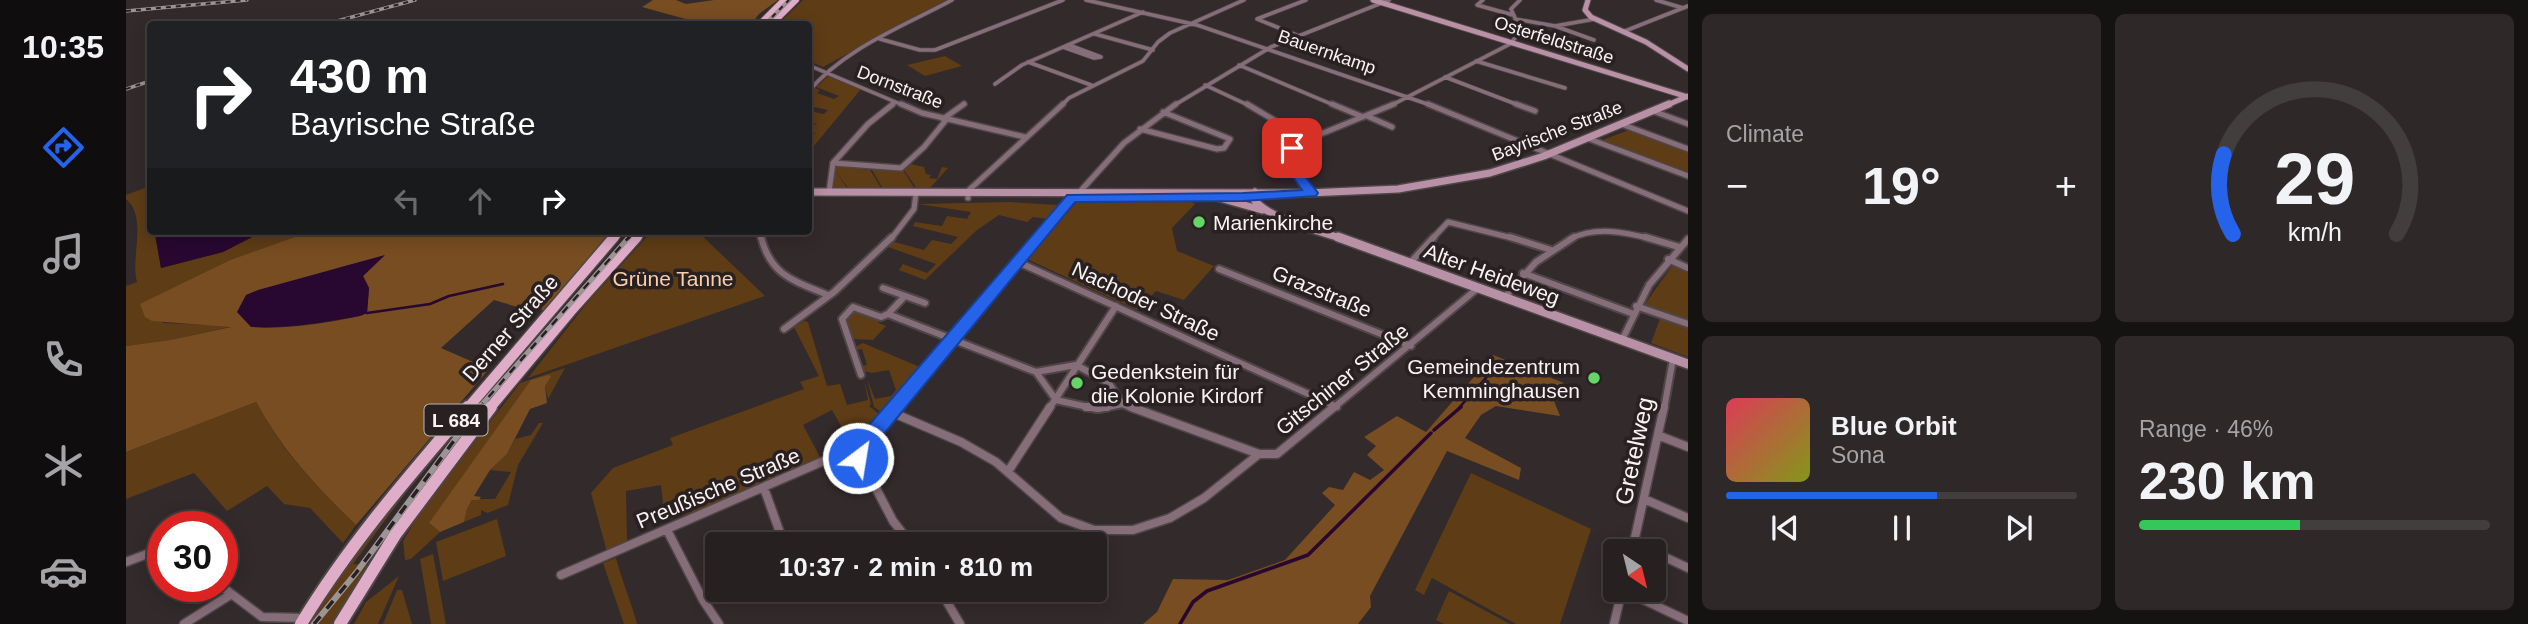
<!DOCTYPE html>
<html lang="en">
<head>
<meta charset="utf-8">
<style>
  body { margin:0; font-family:Helvetica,sans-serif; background:#2e2829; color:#f1f3f6; height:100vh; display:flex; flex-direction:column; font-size:26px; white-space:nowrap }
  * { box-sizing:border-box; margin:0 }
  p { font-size:23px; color:#a4a3a5 }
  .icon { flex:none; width:38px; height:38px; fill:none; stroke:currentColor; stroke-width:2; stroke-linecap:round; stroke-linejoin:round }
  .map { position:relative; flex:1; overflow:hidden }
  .details { display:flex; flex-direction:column; gap:14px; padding:14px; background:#151212; width:840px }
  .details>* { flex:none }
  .guide { position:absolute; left:21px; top:21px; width:665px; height:214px; border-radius:7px; box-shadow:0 4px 18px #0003,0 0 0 2px #423e3e; background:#202124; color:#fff; overflow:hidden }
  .needle { width:46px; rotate:145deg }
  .fabs { position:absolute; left:1477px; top:539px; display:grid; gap:14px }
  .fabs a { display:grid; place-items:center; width:63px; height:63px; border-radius:7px; background:#262020; box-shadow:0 4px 18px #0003,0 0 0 2px #423e3e; font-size:35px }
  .speed { position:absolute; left:21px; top:511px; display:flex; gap:14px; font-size:35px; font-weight:700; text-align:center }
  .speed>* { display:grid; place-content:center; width:91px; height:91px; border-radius:50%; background:#262020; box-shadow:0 4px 18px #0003,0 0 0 2px #423e3e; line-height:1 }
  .speed .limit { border:10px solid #d22; background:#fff; color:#111 }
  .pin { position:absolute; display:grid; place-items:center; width:60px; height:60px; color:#fff; margin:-30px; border-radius:14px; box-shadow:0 4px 10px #0006 }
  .me { position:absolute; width:77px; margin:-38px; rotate:31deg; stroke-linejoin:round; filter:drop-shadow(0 0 5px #0008) }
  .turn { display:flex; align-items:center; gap:24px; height:147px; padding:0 28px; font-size:32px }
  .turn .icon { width:91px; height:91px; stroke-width:2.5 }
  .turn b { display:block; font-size:49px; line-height:60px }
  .lanes { display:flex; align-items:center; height:66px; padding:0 28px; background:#0003; justify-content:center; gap:35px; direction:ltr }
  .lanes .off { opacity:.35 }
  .big { font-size:52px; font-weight:600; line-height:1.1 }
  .details .tile { flex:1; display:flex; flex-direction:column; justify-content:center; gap:10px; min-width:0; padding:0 24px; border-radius:10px; background:#2e2829 }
  .details .dial { align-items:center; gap:0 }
  .dial svg { height:182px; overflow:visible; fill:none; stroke:#423e3e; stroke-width:7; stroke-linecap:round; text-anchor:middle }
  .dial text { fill:#f1f3f6; stroke:none }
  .song { display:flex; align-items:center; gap:21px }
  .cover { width:84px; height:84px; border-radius:10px; background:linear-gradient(135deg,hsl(350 70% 55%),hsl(70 70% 35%)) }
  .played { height:7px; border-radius:4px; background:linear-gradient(90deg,#2563eb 60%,#423e3e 60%) }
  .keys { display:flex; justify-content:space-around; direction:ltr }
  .heat { display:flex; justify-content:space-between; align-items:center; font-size:38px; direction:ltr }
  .charge { height:10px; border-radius:5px; background:linear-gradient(90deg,#34c759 46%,#423e3e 0) }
  .details .tiles { flex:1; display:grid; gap:14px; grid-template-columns:repeat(2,1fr) }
  .trip { position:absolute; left:579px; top:532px; width:402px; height:70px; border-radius:7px; background:#262020; box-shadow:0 4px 18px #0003,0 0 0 2px #423e3e; font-weight:600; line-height:70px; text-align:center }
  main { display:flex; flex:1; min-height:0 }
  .dock { display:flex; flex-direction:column; width:126px; justify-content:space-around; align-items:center; background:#0f0d0d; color:#a4a3a5 }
  .dock .icon { width:49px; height:49px }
  .dock .current { color:#2563eb }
  .dock b { font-size:32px; color:#f1f3f6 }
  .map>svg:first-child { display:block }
  .green { fill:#5e3c16 }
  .forest { fill:#774d21; fill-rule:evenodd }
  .water { fill:#280730 }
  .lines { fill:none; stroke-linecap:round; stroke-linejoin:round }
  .stream-far1 { stroke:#280730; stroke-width:2.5 }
  .stream { stroke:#280730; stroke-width:3.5 }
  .street-far3-casing { stroke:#4f4647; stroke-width:5 }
  .street-far2-casing { stroke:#4f4647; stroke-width:8 }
  .street-far1-casing { stroke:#4f4647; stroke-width:10 }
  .street-casing { stroke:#4f4647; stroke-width:11 }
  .secondary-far2-casing { stroke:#4f4647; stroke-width:7 }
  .secondary-far1-casing { stroke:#4f4647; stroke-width:10 }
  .secondary-casing { stroke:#4f4647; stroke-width:12 }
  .primary-far3-casing { stroke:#4f4647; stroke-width:8 }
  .primary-far2-casing { stroke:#4f4647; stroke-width:10 }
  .primary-far1-casing { stroke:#4f4647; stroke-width:13 }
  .primary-casing { stroke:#4f4647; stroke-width:16 }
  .street-far3 { stroke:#866d7a; stroke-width:3.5 }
  .street-far2 { stroke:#866d7a; stroke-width:5 }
  .street-far1 { stroke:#866d7a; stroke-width:6 }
  .street { stroke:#866d7a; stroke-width:8 }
  .secondary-far2 { stroke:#b991a6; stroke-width:5 }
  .secondary-far1 { stroke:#b991a6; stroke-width:7 }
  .secondary { stroke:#b991a6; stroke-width:9 }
  .primary-far3 { stroke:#e0adc8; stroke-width:6 }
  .primary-far2 { stroke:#e0adc8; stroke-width:8 }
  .primary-far1 { stroke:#e0adc8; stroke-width:10 }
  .primary { stroke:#e0adc8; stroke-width:12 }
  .rail-far2-casing { stroke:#9c9495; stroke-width:3.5 }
  .rail-far1-casing { stroke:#9c9495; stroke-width:5 }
  .rail-casing { stroke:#9c9495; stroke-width:6 }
  .rail-far2 { stroke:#292021; stroke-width:2; stroke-dasharray:5; stroke-linecap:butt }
  .rail-far1 { stroke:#292021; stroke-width:2.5; stroke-dasharray:8; stroke-linecap:butt }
  .rail { stroke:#292021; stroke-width:3.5; stroke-dasharray:10; stroke-linecap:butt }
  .route { fill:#2563eb; stroke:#184099; stroke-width:2 }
  .poi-dot { fill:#66d467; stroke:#292021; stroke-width:2.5 }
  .labels { text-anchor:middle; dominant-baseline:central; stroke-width:7; stroke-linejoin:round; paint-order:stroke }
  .far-street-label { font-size:18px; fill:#f9f3f3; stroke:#292021 }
  .shield { fill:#292021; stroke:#bbb4b4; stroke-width:2 }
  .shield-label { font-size:19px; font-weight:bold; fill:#f9f3f3 }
  .poi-label { font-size:21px; fill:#f9f3f3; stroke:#292021; text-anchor:start }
  .street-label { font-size:21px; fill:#f9f3f3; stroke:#292021 }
  .park-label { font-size:21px; fill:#f8cfaa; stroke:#292021 }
  .near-street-label { font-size:24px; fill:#f9f3f3; stroke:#292021 }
</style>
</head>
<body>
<main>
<nav class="dock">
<b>10:35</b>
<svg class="icon current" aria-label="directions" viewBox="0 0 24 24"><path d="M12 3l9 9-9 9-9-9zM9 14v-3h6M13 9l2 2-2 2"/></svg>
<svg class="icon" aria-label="music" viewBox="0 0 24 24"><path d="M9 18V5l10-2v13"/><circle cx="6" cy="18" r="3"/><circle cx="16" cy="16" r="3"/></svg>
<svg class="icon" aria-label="phone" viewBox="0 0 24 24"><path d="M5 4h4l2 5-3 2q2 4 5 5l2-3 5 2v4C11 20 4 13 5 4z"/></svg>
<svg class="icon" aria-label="climate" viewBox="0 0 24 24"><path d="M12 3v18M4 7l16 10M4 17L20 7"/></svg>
<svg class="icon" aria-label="car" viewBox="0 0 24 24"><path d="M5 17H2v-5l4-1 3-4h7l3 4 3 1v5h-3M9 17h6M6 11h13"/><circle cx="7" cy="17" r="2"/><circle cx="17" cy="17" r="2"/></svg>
</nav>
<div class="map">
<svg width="1562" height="624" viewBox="0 0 1562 624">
  <rect width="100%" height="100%" fill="#332a2b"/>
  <path class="green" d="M677 0H821L697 67 683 61 682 24H652Z
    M819 56 836 66 799 76 781 65Z
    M702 76 735 89 683 152V137L690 133 683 132V127L691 124 683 122V111L698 114 702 110 683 106V96L689 88 694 90 691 93 708 99 713 96 690 87Z
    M1503 130 1562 151V174L1474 141Z
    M785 164 798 167 800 174 805 175 803 178 811 179 816 167 822 168 803 189H791L778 170Z
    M711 165 741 170 743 168 755 188 723 189 710 172 721 188 707 187 708 167Z
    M745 168 777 170 789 189H757Z
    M24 186V231L29 234 35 268 97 252 138 231H185L104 260 14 305 38 323 108 326 44 340 0 346V286L11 282C4 258 22 217 0 199V195Z
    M1064 201 1069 204 1046 228 1051 251 1088 266 1058 300 1030 291 1011 310 903 260V257L950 203Z
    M884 202 931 205 922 219 907 217 901 222 873 215 851 230 799 280 773 270 777 264 801 273 810 264 762 247 768 242 798 250 806 240 825 244 832 237 787 226 789 222 816 226 821 216 841 219 845 212 792 204Z
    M526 231H571L639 296 402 378 461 303Z
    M1546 266 1562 271V322L1519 304Z
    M731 311 750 318 753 323 760 326 747 340 727 339 720 318Z
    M1535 316 1562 326V357L1525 343Z
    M678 321 682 322 701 386 714 384 721 405 742 400 738 380 745 404 743 406 753 414 730 443 726 445 706 410 677 425 694 457 577 509 539 521 535 485 500 491 501 541 481 552 465 493 487 468 547 445 544 438 678 389 674 382 693 376 668 327Z
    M737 343 794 367 755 412 748 407 741 379 749 399 765 396 770 390 763 370 746 373 737 371 735 366 741 365 736 349 730 350 729 347Z
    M439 368 422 399 419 386 304 524 314 532 285 559 279 560 277 541 291 518 394 383Z
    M130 402C155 450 191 488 230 525L217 543 184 508 158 504 141 486 101 511 68 473 0 499V452Z
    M413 423H417L392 465 382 505 361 513 355 510V515L338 522 341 509 347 499H369L385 472 364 470 381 454 389 439 405 435Z
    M300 465 227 564 242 565 207 624H181L251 521Z
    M1345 473 1465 529 1434 624H1390L1306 578 1298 595 1289 590Z
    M371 519 380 556 317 581 310 542Z
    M307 554 320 624H305L294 559Z
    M490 558C496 581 505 601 511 624H498L477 563Z
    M273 576 252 624H228L240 602Z
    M271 590H276L286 624H257Z
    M1323 591 1384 624H1318L1310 620Z"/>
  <path class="forest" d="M527 0H550L560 4 588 0H652L633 14 625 24H572L574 23 516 7Z
    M185 231H458L485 233 418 310 391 307 368 300 315 348 363 369 230 525C191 488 156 450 130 402L0 452V346L44 340 105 327 26 321 19 317 14 304 104 260ZM258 256 237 276 243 288 241 313C225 321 137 333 124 325L212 268Z
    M1367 355 1438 383 1428 401 1434 416 1370 406 1355 415 1339 438 1395 468 1393 480 1321 451 1244 596 1245 607 1232 624H1017L1031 612 1047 579 1102 580 1159 560 1209 505 1196 493 1203 487 1217 490 1228 472 1244 480 1258 470 1241 455 1250 446 1238 437 1271 416 1300 432Z
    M422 375 425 376 419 386 421 403 404 409 381 454 364 470 348 496 355 497 353 500H346L341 509 338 522 314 532 303 523 405 380Z"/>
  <path class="water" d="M26 231H138L97 252 35 268 29 234Z
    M259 255 237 276 243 288 241 313 234 316C198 322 162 329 125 327L111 312 120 295 132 290Z"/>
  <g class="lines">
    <path class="stream-far1" d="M241 313 304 304 323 296 377 284
      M1332 409 1366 371"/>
    <path class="stream" d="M1308 430 1335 407
      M1054 624 1067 602 1081 591 1182 555 1305 433"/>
    <defs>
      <path id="street-far3" d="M960 0 1071 25 1307 106
        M1357 0 1351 5 1387 15
        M1530 0 1557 8
        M1389 19 1429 26 1468 40
        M1429 26 1469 19
        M1499 31 1562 6
        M969 34 1027 50
        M1173 36 1131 19 1180 0
        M754 39 794 50H809L937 0
        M937 47 968 58 975 57 943 45
        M1350 61 1439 88
        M902 62 965 85
        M682 65 779 106
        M1113 65 1210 106
        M1319 77 1395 106
        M869 84 896 65 1017 12
        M1079 85 1124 106
        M682 92C719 48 776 27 826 0
        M764 106 769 102
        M835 106 838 104
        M935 106 943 98 1017 61 1032 42 1044 33 1118 0
        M1047 106 1145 47 1263 0
        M1264 106 1384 44 1395 31 1385 9 1394 0"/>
      <path id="street-far2" d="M775 104 796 113 899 137
        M1121 104 1180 139
        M1206 104 1237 117
        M1302 104 1562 211
        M1390 104 1409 111
        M1527 111 1562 124
        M1241 116 1266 127
        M817 119 838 104
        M1495 124 1562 149
        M1014 129 1091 149 1098 148 1104 139 1037 112
        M1461 138 1562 176
        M707 163 775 168 798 147 820 120
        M703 192 707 163 742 124 767 104
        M1185 193 1166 167 1162 154 1168 145 1268 104
        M842 198V191L937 104
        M633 231 635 239
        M765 239 788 209 790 193
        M911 239 998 143 1050 104
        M1306 239 1322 222 1390 239
        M1444 239C1470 226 1498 232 1526 239"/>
      <path id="street-far1" d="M635 237C645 276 668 281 702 295
        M1384 237 1425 250
        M1519 237 1553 247
        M1542 259 1562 268
        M892 262 1211 407
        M1284 263 1308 237
        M1093 269 1285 346
        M1397 273 1505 313
        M757 288 799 303
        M1379 297 1410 262 1448 237
        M1510 306 1562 324
        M762 314 779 296
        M658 329 708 292 766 237
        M1496 340 1523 285 1562 239
        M910 372 930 400 971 409
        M735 375 716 319 727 307 755 317 762 314 910 372 950 365 983 383 996 404
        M768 409 913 237
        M923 409 990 306
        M973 409 996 404 1009 409
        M1206 409 1352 288
        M1538 409 1547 359"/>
      <path id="street" d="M960 407H981
        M1005 407 1133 454
        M765 412 835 442 870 462 935 518 968 530H1007L1044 518 1078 498 1133 454H1151L1208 407
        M1534 436 1562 447
        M729 448 767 521 785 544
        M883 470 924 407
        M638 488 658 544
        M1518 499 1562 518
        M541 530 577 600 593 624
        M1508 543 1526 551
        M1506 551 1538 407
        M1528 552 1562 568
        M0 562 37 548
        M435 575 739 443 769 407
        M95 586 136 617 178 618
        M814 590 834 624
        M1497 590 1562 621
        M58 624 104 595
        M1488 624 1496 590"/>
      <path id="secondary-far2" d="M1247 0 1562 97
        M1462 0 1459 10 1465 17 1520 42 1562 69
        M1539 106 1562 96"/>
      <path id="secondary-far1" d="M682 192 1182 193 1272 189 1364 173 1418 156 1543 104
        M1129 192 1126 197C1140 219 1192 230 1216 239
        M1090 197 1136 210"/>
      <path id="secondary" d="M1212 237 1562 364"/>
      <path id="primary-far3" d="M634 24 658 0
        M646 24 670 0"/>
      <path id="primary-far2" d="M487 239 494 231
        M509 239 517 231"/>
      <path id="primary-far1" d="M341 409 488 237
        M363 409 444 312 511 237"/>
      <path id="primary" d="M175 624C223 545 282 477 342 407
        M214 624 269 535 365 407"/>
    </defs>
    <use href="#street-far3" class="street-far3-casing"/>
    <use href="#street-far2" class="street-far2-casing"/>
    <use href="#street-far1" class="street-far1-casing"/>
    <use href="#street" class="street-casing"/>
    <use href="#secondary-far2" class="secondary-far2-casing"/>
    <use href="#secondary-far1" class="secondary-far1-casing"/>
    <use href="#secondary" class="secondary-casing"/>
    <use href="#primary-far3" class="primary-far3-casing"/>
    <use href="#primary-far2" class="primary-far2-casing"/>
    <use href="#primary-far1" class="primary-far1-casing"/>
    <use href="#primary" class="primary-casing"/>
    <use href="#street-far3" class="street-far3"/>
    <use href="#street-far2" class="street-far2"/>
    <use href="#street-far1" class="street-far1"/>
    <use href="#street" class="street"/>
    <use href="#secondary-far2" class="secondary-far2"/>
    <use href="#secondary-far1" class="secondary-far1"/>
    <use href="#secondary" class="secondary"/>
    <use href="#primary-far3" class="primary-far3"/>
    <use href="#primary-far2" class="primary-far2"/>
    <use href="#primary-far1" class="primary-far1"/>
    <use href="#primary" class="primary"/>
    <defs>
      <path id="rail-far2" d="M0 11 121 0
        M200 24 289 0
        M639 24 663 0
        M0 89 24 81
        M502 239 509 231"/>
      <path id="rail-far1" d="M352 409 503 237"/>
      <path id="rail" d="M188 624 230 573 353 407"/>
    </defs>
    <use href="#rail-far2" class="rail-far2-casing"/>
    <use href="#rail-far1" class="rail-far1-casing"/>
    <use href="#rail" class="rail-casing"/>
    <use href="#rail-far2" class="rail-far2"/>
    <use href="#rail-far1" class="rail-far1"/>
    <use href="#rail" class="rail"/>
  </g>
  <path class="route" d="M1166 144 1172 148C1164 164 1183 180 1192 193L1190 196 1117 201 949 202 757 435 739 451 742 458 739 463 732 465 725 463 719 448C724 439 736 433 743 425L941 195 1117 193 1176 190 1158 164 1156 154 1161 145Z"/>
  <g class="poi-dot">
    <circle cx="1073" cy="222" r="7"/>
    <circle cx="1468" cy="378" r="7"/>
    <circle cx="951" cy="383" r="7"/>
  </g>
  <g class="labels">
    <g class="far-street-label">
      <text transform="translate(1428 40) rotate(17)">Osterfeldstraße</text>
      <text transform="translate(1201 52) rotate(19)">Bauernkamp</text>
      <text transform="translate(774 87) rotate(21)">Dornstraße</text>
      <text transform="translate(1431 131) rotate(-21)">Bayrische Straße</text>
    </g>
    <rect class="shield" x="298.5" y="404.5" width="63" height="31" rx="5"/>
    <g class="shield-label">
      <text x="330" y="420">L 684</text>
    </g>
    <g class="poi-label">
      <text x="1087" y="222">Marienkirche</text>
      <text x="1454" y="366" text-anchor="end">Gemeindezentrum<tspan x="1454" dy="24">Kemminghausen</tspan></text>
      <text x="965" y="371">Gedenkstein für<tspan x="965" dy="24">die Kolonie Kirdorf</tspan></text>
    </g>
    <g class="street-label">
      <text transform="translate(1366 274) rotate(20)">Alter Heideweg</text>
      <text transform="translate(1196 291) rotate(22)">Grazstraße</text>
      <text transform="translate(1020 301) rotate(25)">Nachoder Straße</text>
      <text transform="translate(384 328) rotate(-49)">Derner Straße</text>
      <text transform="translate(1216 379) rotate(-39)">Gitschiner Straße</text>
      <text transform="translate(592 488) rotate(-23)">Preußische Straße</text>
    </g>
    <g class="park-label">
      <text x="547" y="278">Grüne Tanne</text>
    </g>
    <g class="near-street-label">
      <text transform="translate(1508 451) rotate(-78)">Gretelweg</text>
    </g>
  </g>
</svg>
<div class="fabs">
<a><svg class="needle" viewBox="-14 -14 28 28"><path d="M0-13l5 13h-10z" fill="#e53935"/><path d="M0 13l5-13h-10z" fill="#a4a3a5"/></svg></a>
</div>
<div class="speed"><div class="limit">30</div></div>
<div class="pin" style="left:1166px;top:148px;background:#d93025"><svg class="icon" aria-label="arrive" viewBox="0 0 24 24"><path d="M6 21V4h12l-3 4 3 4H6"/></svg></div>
<svg class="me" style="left:732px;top:458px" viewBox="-20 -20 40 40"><circle r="17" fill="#2563eb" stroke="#fff" stroke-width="3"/><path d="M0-11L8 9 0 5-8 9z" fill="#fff"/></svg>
<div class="trip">10:37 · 2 min · 810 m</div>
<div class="guide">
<div class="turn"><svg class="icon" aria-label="right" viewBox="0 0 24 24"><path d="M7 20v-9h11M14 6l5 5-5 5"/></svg><div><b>430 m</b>Bayrische Straße</div></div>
<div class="lanes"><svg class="icon off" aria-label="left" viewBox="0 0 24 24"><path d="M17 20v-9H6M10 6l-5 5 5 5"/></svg><svg class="icon off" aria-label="ahead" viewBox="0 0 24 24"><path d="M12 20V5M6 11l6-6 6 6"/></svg><svg class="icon" aria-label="right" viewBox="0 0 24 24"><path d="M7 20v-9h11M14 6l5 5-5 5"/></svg></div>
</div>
</div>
<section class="details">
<div class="tiles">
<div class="tile"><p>Climate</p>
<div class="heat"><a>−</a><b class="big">19°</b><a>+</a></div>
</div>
<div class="tile dial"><svg viewBox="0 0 100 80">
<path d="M14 69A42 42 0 1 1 86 69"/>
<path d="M14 69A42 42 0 0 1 10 34" stroke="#2563eb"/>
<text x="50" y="56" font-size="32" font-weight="700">29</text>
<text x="50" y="72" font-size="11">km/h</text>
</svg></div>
<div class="tile">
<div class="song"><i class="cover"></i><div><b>Blue Orbit</b><p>Sona</p></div></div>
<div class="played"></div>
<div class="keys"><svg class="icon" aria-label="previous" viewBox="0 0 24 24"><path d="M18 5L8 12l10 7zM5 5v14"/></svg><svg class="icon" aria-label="pause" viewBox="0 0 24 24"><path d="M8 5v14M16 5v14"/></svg><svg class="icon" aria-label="next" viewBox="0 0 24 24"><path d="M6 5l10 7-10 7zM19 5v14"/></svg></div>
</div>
<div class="tile"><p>Range · 46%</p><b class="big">230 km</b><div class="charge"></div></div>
</div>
</section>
</main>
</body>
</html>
